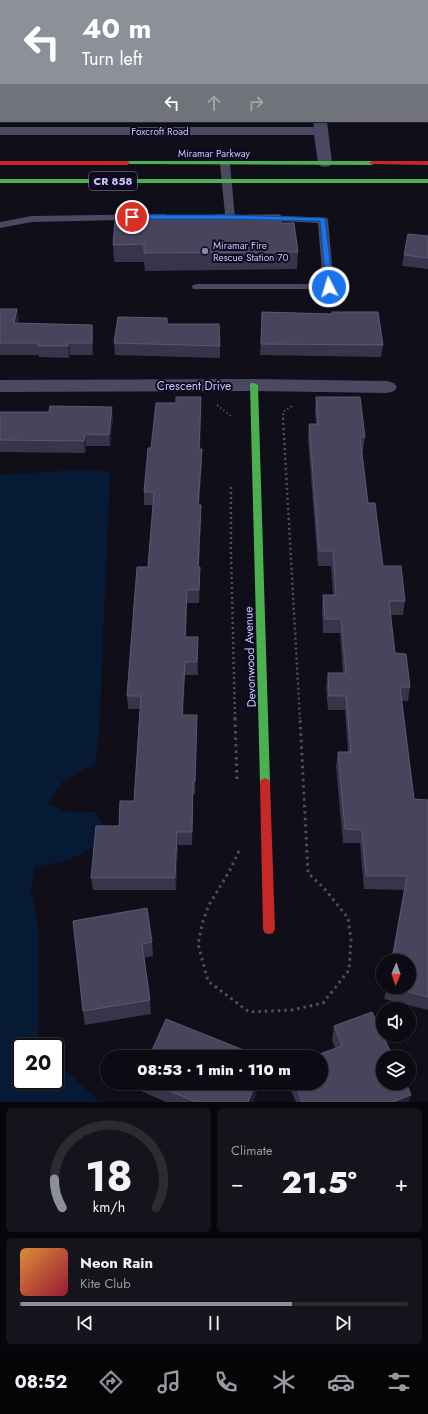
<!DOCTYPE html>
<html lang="en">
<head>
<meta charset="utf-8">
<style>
  body { margin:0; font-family:Jost,sans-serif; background:#15131b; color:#f1f3f6; height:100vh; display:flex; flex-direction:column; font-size:15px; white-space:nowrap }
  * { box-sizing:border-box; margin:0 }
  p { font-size:13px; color:#9a9a9f }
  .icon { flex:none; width:22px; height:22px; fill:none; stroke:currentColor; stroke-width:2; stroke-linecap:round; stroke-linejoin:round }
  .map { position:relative; height:1102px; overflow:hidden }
  .drawer { display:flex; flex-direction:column; gap:6px; padding:6px; background:#07060a; flex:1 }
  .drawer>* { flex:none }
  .guide { position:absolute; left:0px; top:0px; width:428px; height:122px; box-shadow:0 1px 3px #0004,0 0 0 1px #2c2b32; background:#8c9099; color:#fff; overflow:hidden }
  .needle { width:26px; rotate:182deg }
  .controls { position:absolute; left:376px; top:954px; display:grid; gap:8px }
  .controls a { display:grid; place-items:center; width:40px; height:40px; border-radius:50%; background:#0c0a12; box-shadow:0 1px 3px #0004,0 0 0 1px #2c2b32; font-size:20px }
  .speed { position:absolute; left:12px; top:1038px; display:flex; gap:8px; font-size:20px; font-weight:700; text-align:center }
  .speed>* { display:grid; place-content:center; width:52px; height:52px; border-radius:50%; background:#0c0a12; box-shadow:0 1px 3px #0004,0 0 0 1px #2c2b32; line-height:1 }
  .speed .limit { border:2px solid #111; border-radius:6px; background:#fff; color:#111 }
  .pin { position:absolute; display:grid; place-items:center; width:34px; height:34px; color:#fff; margin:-17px; border:2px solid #fff; border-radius:50%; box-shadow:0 1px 4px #0007 }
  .me { position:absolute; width:44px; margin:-22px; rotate:355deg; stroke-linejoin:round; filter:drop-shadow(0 0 3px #0008) }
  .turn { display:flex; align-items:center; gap:14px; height:84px; padding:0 16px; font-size:18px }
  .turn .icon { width:52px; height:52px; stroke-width:2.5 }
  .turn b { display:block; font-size:28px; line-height:34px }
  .lanes { display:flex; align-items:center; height:38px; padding:0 16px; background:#0003; justify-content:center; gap:20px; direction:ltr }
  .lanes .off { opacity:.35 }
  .big { font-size:30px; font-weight:800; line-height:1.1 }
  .drawer .widget { flex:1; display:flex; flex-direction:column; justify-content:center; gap:6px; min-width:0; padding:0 14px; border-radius:6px; background:#15131b }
  .drawer .dial { align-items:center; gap:0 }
  .dial svg { height:104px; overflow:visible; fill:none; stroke:#2c2b32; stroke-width:7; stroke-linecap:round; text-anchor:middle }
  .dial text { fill:#f1f3f6; stroke:none }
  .song { display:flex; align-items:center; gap:12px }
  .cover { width:48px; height:48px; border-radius:6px; background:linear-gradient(135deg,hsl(30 70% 55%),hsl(350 70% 35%)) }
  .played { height:4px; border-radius:2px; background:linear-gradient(90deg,#8c9099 70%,#2c2b32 70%) }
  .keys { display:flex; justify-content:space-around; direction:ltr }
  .heat { display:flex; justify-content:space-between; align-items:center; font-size:22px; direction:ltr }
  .drawer .tiles { flex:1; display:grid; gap:6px; grid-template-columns:1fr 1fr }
  .widget:last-child { grid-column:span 2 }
  .trip { position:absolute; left:100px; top:1050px; width:228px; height:40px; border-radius:20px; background:#0c0a12; box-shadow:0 1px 3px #0004,0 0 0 1px #2c2b32; font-weight:800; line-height:40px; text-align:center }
  .tabs { display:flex; height:64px; justify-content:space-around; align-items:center; background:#050407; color:#9a9a9f }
  .tabs .icon { width:28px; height:28px }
  .tabs .active { color:#8c9099 }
  .tabs b { font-size:18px; color:#f1f3f6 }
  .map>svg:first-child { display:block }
  .water { fill:#071a35 }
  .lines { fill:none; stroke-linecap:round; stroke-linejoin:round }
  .path-far2 { stroke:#445460; stroke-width:2; stroke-dasharray:1.5 2.5; stroke-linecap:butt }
  .path-far1 { stroke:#445460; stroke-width:2.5; stroke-dasharray:2 3; stroke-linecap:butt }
  .path { stroke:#445460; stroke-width:3; stroke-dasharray:2.5 4; stroke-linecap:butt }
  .lane { fill:#494961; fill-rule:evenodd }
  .street { fill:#494961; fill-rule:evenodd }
  .fast { fill:#4caf50; fill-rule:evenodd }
  .jam { fill:#c62828; fill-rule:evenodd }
  .wall { fill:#373549 }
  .shaded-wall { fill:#211f2d }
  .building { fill:#47445c; stroke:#5b5876 }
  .route { fill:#1a73e8; stroke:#114b97 }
  .poi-dot { fill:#8885ae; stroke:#0c0a1c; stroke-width:1.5 }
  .labels { text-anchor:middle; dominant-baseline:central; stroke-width:4; stroke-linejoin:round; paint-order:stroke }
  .far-street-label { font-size:10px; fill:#c9c5ff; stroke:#0c0a1c }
  .far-poi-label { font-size:10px; fill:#c9c5ff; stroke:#0c0a1c; text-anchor:start }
  .shield { fill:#0c0a1c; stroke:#908dbb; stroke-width:1 }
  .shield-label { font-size:11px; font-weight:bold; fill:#c9c5ff }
  .street-label { font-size:12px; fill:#c9c5ff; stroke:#0c0a1c }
</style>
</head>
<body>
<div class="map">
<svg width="428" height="1102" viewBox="0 0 428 1102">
  <rect width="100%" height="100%" fill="#100e18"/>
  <path class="water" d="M77 470 110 471 99 735 95 764 62 782 48 804 64 811 95 812 105 828 97 845 69 860 35 867 31 891 38 925V1047H21V1081H55V1067L70 1074 99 1102H0V475Z"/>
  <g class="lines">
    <path class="path-far2" d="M217 405 232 417
      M283 419V412L292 406"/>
    <path class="path-far1" d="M283 418 300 719
      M231 487V551L235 719"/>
    <path class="path" d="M235 718 237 782
      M239 851 230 870 209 905 203 921 198 944 208 981 249 1012 292 1010 323 1003 349 970 351 940 348 918 324 888 308 873 300 718"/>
    <path class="lane" d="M225 161 230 164 235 217C230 222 214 222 209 217L210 215 225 214 220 164Z
      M165 214 170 217 169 219 32 222 0 228V222L32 216Z
      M263 215 327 218 328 220 334 287 333 289H193L192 287 193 285 197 284H323L318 223 259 220 258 218 259 216Z"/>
    <path class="street" d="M302 0H314V1H302Z
      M427 41H428V49H427Z
      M427 102H428V110H427Z
      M313 121H327L332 163 330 166 325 167 320 166 318 163 314 135H0V127H314Z
      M254 379 387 381 394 383 397 387 394 391 387 393 254 391 0 392V380Z"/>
    <path class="fast" d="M127 161H372L375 163 372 165 125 164V162Z
      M0 179H428V183H0Z
      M251 383H254L258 385 270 783 269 786 265 788 261 786 260 783 250 385Z"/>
    <path class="jam" d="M0 161H127L130 163 127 165H0Z
      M372 161H428V165L370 164 369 163Z
      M265 778 269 780 270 783 275 929 273 933 269 934 265 933 263 929 260 783 261 780Z"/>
  </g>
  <path class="wall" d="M281 223 298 252 297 269 145 271 144 262H114L113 245Z
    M428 236V269L402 266 404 255Z
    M0 309H17L19 320 18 323 92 325 93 336V355H70L69 358 39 357V355H0Z
    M262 312 332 314V312L383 345 381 357 260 355Z
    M168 324 220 346V358L115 355 114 343Z
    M201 397 200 449H202V462L199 505H201V518L199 567H200V580L199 603H187L186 637 198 650V675H185L183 715H197V728L195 794H193L192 845H178L176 890H93L91 878 119 826 134 801 140 709H128L127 696 148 567 153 505H144V492L151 448 176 403Z
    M316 397 365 437 363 451H362L368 503 383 566 405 601 403 615H390L395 653 410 687 408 701H402L414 799 428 800V1010L384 999 387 987H409V961H391L404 890 364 889 360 843H343L336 766 338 752H348L345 710H328L326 687 328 673H343L340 633H323L322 609 323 595H333L331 566H318L308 439 309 424H316L315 411Z
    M0 412 113 418 110 446H86L85 453 0 452Z
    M73 921 152 942 153 956 144 958 150 1000 151 1014 85 1025 83 1011Z
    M334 1026 409 1102H296L288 1083H321L335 1048 332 1040Z
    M140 1083H260L253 1102H166L141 1091Z"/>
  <path class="shaded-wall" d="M17 309 19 320 16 335 14 323Z
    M92 325 93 336V355L92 343Z
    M69 343 70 355 69 358 68 346Z
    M201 397V410L200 462 199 449Z
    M112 407 113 418 110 446 109 435Z
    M85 434 86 446 85 453 84 441Z
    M202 449V462L198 518V505Z
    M201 505V518L198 580V567Z
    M200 567V580L199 603V590Z
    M187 590V603L186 650 185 637Z
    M198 637V675L197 662Z
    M185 662V675L183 727 182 715Z
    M197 715V728L195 794V781Z
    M193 781V794L192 845V832Z
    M177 832 178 845 176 890 175 878Z
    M256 1083H260L253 1102H248Z
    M411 1095 409 1102H393Z"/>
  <path class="building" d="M280 215 281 223H294L298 252 144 253V244L113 245 115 221H146L147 216Z
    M408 234 428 236V258L404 255Z
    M0 309H17L14 323 92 325V343H69L68 346H38V343H0Z
    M262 312 332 314V312H378L383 345 261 344Z
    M118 317 167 318V324H219L220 346 114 343Z
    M176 397H201L199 449H202L198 505H201L198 567H200L199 590H187L185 637H198L197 662H185L182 715H197L195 781H193L192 832H177L175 878H91L96 826H119L120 801H134L141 696H127L137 567H148L154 492H144L148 448H151L156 403H176Z
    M316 397H360L365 437H360L368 503H375L383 566H401L405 601H389L395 653 406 654 410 687H400L414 799 428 800V997L390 987H409V961H392L407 876H366L362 830 345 829 338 752H351L346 696H329L328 673H346L341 619H325L323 595H336L333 551H319L309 424H318Z
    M50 406 112 407 109 435 85 434 84 441 0 440V412H49Z
    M147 908 152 942 142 944 150 1000 83 1011 73 921Z
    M372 1012 393 1057H383V1083H406L411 1095 393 1102H302L295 1083H321V1057H311L342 1046 334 1026Z
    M166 1019 261 1057H149Z
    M151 1083H256L248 1102H196Z"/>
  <path class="route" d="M132 215H230L325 218 333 287 329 289 326 287 320 221 230 219H129V216Z"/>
  <circle class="poi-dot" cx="205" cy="251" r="4"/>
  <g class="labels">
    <g class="far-street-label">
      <text x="160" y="131">Foxcroft Road</text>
      <text x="214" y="153">Miramar Parkway</text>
    </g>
    <g class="far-poi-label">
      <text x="213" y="245">Miramar Fire<tspan x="213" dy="12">Rescue Station 70</tspan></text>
    </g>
    <rect class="shield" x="89" y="172" width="48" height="18" rx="3"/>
    <g class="shield-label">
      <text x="113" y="181">CR 858</text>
    </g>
    <g class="street-label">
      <text x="194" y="386">Crescent Drive</text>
      <text transform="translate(250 657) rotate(-92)">Devonwood Avenue</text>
    </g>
  </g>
</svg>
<div class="controls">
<a><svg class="needle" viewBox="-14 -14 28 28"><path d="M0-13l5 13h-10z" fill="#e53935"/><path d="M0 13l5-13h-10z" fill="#9a9a9f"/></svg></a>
<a><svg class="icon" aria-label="sound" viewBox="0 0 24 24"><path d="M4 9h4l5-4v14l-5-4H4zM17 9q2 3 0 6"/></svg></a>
<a><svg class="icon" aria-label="layers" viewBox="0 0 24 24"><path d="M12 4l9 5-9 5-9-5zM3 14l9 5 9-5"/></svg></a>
</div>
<div class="speed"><div class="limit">20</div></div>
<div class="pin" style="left:132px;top:217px;background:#d93025"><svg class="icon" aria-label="arrive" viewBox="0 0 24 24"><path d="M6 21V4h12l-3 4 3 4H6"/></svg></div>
<svg class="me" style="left:329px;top:287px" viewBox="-20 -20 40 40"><circle r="17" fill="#1a73e8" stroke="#fff" stroke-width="3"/><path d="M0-11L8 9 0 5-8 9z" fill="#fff"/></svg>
<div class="trip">08:53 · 1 min · 110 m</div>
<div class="guide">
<div class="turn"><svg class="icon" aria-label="left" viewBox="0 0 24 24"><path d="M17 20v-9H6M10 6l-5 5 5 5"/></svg><div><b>40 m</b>Turn left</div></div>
<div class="lanes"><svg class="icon" aria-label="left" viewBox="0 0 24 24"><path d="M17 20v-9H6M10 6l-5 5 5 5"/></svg><svg class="icon off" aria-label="ahead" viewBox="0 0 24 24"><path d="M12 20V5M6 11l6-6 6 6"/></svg><svg class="icon off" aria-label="right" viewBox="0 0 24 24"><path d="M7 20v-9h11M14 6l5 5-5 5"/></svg></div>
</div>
</div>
<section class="drawer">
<div class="tiles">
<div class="widget dial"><svg viewBox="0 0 100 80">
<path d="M14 69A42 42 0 1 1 86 69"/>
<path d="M14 69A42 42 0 0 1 8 47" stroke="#8c9099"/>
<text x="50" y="56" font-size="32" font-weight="700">18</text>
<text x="50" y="72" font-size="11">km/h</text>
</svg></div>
<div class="widget"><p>Climate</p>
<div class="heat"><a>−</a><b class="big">21.5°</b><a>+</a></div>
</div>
<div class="widget">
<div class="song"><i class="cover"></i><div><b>Neon Rain</b><p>Kite Club</p></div></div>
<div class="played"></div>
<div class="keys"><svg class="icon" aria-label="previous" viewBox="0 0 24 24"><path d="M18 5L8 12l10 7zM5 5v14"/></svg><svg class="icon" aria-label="pause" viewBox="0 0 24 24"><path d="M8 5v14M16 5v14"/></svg><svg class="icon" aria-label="next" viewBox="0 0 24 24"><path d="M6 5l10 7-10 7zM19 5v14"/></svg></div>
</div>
</div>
</section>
<nav class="tabs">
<b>08:52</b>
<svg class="icon active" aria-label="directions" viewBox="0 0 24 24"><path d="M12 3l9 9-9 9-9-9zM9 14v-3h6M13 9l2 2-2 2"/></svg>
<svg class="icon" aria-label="music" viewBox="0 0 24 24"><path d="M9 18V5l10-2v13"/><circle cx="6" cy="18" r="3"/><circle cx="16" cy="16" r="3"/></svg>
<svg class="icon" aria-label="phone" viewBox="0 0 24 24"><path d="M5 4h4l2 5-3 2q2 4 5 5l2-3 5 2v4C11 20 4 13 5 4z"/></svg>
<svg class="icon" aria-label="climate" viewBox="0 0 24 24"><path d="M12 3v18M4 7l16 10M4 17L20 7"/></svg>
<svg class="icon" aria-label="car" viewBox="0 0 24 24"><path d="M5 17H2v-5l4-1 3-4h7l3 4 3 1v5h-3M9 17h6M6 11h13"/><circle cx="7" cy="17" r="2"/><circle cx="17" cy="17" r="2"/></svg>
<svg class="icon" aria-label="filters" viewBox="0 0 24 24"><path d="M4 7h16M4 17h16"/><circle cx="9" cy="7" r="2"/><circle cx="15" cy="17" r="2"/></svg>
</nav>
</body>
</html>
